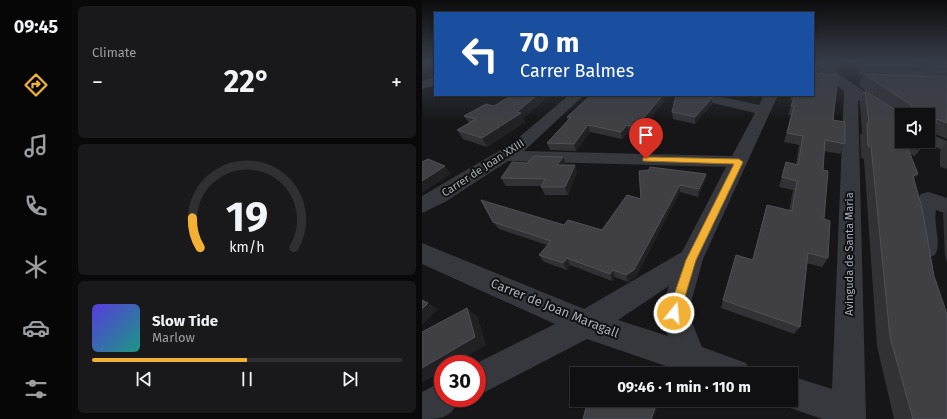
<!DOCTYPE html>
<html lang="en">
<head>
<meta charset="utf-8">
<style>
  body { margin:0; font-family:"Fira Sans",sans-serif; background:#19191b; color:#f1f3f6; height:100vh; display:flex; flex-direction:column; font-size:15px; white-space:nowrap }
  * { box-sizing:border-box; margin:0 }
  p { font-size:13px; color:#9c9d9f }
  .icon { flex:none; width:22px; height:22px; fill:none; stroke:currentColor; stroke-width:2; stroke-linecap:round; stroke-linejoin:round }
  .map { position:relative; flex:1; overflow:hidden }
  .panel { display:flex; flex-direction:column; gap:6px; padding:6px; background:#09090a; width:350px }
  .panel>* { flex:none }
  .hud { position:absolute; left:12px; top:12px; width:380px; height:84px; border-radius:0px; box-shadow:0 1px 3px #0004,0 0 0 1px #303032; background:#1a4fa0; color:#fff; overflow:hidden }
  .buttons { position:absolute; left:473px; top:108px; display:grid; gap:8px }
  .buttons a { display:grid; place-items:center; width:40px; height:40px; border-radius:0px; background:#101012; box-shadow:0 1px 3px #0004,0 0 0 1px #303032; font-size:20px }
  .speed { position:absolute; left:12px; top:355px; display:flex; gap:8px; font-size:20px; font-weight:700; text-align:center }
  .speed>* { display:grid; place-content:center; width:52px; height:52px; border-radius:50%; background:#101012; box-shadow:0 1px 3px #0004,0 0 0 1px #303032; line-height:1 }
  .speed .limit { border:6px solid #d22; background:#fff; color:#111 }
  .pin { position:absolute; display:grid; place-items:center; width:34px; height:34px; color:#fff; margin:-41px -17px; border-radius:50% 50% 50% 0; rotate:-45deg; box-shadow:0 0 4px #0007 }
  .pin .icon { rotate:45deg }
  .me { position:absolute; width:44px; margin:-22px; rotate:17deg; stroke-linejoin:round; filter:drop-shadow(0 0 3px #0008) }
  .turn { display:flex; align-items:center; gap:14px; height:84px; padding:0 20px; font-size:18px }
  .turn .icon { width:52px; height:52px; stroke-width:2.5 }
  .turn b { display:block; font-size:28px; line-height:34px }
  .big { font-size:30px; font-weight:700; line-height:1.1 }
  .panel .widget { flex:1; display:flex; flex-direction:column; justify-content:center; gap:6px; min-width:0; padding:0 14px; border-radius:6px; background:#19191b }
  .panel .dial { align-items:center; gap:0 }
  .dial svg { height:104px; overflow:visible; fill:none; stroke:#303032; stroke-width:7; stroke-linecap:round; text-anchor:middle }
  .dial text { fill:#f1f3f6; stroke:none }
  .song { display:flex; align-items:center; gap:12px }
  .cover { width:48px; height:48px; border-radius:6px; background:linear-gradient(135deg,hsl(250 70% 55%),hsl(170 70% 35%)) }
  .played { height:4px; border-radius:2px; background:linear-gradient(90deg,#f2b134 50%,#303032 50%) }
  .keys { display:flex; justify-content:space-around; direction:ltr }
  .heat { display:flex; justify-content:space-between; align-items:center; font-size:22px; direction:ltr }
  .trip { position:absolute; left:148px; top:367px; width:228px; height:40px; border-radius:0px; background:#101012; box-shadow:0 1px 3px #0004,0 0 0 1px #303032; font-weight:700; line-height:40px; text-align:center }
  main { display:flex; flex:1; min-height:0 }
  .tabs { display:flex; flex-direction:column; width:72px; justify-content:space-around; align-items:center; background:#060607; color:#9c9d9f }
  .tabs .icon { width:28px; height:28px }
  .tabs .on { color:#f2b134 }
  .tabs b { font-size:18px; color:#f1f3f6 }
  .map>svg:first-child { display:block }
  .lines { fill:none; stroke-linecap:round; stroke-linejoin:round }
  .street { fill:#37383d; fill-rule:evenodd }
  .wall { fill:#323236; fill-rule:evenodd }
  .shaded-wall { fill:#212124 }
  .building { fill:#3f3f44; stroke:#4f5156 }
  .route { fill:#f2b134; stroke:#9d7322 }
  .labels { text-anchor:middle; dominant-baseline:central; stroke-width:4; stroke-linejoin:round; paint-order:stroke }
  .street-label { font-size:11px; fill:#a8adb8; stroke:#111113 }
  .near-street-label { font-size:13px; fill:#a8adb8; stroke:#111113 }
</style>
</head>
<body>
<main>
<nav class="tabs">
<b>09:45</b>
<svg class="icon on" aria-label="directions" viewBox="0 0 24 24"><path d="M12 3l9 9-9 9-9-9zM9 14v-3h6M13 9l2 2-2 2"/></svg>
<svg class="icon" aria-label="music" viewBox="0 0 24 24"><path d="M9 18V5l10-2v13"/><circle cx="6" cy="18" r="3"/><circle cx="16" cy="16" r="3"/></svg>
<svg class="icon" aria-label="phone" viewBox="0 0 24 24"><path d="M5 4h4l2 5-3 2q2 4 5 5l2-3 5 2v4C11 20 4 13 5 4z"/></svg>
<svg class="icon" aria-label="climate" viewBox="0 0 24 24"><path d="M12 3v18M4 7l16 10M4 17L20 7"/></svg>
<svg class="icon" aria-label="car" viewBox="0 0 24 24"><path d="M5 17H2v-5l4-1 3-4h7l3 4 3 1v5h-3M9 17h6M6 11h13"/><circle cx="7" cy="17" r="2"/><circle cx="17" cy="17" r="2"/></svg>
<svg class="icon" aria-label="filters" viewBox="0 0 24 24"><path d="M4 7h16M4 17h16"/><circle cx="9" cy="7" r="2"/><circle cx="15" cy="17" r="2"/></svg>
</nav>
<section class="panel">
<div class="widget"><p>Climate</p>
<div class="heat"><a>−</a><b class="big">22°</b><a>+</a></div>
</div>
<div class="widget dial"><svg viewBox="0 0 100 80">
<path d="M14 69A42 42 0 1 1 86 69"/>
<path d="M14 69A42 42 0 0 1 8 46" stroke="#f2b134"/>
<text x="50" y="56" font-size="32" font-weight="700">19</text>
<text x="50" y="72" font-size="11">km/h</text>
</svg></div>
<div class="widget">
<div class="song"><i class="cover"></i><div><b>Slow Tide</b><p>Marlow</p></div></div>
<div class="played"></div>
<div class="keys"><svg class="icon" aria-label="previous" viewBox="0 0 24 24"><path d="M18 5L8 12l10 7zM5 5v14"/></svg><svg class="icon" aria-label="pause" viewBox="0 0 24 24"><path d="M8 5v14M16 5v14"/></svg><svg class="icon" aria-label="next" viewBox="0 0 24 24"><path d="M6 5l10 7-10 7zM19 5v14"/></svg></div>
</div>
</section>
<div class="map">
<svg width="525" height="419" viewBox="0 0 525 419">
  <rect width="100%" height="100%" fill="#161618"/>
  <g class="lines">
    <path class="street" d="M391 62H399L480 117V129L475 127 436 100 444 419H400L357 404 356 400H369V376L410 389 422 91 391 67Z
      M451 62H468L487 69 525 76V84L480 75 453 64Z
      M13 77V85L0 89V81Z
      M147 95H162L102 151 310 156 333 113 270 98 268 95H292L337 105 342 95H356L281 259 266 313 280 347 324 363 329 374H267L165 339 55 396V364H53L133 324 0 264V243L162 309 260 252 304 167 86 161 23 202 0 213V196L89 144ZM247 286 238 313 246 336 196 320Z
      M506 133 525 141V152L500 141H506Z
      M506 192 525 198V214L514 210C511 226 520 242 513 255L505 258 497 255C488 237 489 211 499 194Z
      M21 381V398H38C29 418 21 419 0 419V392Z"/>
  </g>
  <path class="wall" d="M391 62 418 65 415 73 393 71 411 120 423 144 418 154 402 151 401 170 402 219 406 258 400 267 384 263 378 327 372 334 299 308 301 300 330 260 345 205 367 211 371 190 357 187 361 172 364 162 374 164 377 145 362 142 369 115H366L371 100H368L370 95H391Z
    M435 62H525V139L508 132 506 134V115H480V141H503V143L493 156 488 154 496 174 492 179 525 419H472L455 346 442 159 439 158 438 135 440 133 438 103 443 91 453 97 437 86 441 75H436ZM490 67 501 71 504 74 503 76H485Z
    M169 95H247L215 134 207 132 200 139 168 132 154 151 128 150 125 143 146 121 145 117Z
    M317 95H325L323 97Z
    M290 104 273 124 251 119 250 112Z
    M42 116 101 119 103 122 65 147 41 139 35 130 47 123Z
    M525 141V169L518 167V151Z
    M141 157 144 164V165L155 172 146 195H123L119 187V186H84L79 178 105 163Z
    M284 174 283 181 276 197 258 192 214 277 206 282 193 277 190 281 148 265 145 270 122 262 117 255 125 245 77 229 71 222 142 225 180 230 219 199Z
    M525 210V262L523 256 521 214Z"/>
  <path class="shaded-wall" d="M6 62 10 68 0 71V64Z
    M115 95H128L101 119 103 122 65 147 60 138Z
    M241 95H247L215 134 214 127Z
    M290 98V104L273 124V117Z
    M166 125 168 132 154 151 152 144Z
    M205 125 207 132 200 139 199 132Z
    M141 157 144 164 138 172 135 165Z
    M153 165 155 172 146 195 143 187Z
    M23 166 29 174 0 193V181Z
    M284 174 283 181 276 197 277 189Z
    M496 174 486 187 491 176Z
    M258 185V192L214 277 206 282 204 275Z
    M145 258 148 265 145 270 141 263Z
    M191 270 193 277 190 281 188 274Z
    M6 303 16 309 0 325V309Z
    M45 308 56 317 64 345 32 364H21V371L0 383V368Z
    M236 400H239L231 419H229Z"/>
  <path class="building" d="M0 62H6L0 64Z
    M391 62H419L418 65 394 62 392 64 394 73 416 75 411 120 423 122V144L403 140 401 170 406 171 402 219 408 221 406 258 386 253 378 327 301 300 314 255 331 260 345 205 370 211 375 181 360 177 364 162 376 165 381 136 365 133 372 106H369L373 95H391Z
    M440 62H481L491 65 441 64Z
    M510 62H525V67L510 66 511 63Z
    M442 74 525 77V123L515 119 514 120V124H506V115H489V105Z
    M443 91 482 115H480V141H483L496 174 491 176 500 208 512 276 525 314V419H491L468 337 449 146H446L445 123H447Z
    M90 95H115L95 112 99 113 60 138 35 130 54 119 42 116 64 104 72 106Z
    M169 95H241L214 127 205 125 199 132 166 125 152 144 125 143 149 117H145Z
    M254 95H279L290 98 273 117 250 112Z
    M497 141H503V143Z
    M112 156 141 157 135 165H153L143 187H119L123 179 79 178 90 162 105 163Z
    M6 159 23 166 0 181V162Z
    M228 167 284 174 277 189 258 185 212 270 204 275 191 270 188 274 145 258 141 263 117 255 129 241 71 222 59 200 142 225 146 220 180 230 205 195 219 199 217 171 227 170Z
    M0 300 6 303 0 309Z
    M45 308 53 337 0 368V332Z
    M166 400H236L229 419H161Z"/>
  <linearGradient id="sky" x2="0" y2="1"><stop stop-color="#0c0c0d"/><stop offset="0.51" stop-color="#363c48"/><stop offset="1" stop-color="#363c48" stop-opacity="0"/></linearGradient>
  <rect width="525" height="121" fill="url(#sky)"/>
  <path class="route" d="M224 157 317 159 321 162 274 260 258 313 257 317 252 319 248 317 246 313 264 260 312 164 221 161V158Z"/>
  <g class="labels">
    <g class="street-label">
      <text transform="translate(61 168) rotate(-33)">Carrer de Joan XXIII</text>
      <text transform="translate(427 254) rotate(-90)">Avinguda de Santa Maria</text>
    </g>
    <g class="near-street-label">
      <text transform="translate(133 308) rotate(22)">Carrer de Joan Maragall</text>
    </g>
  </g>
</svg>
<div class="buttons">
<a><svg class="icon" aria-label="sound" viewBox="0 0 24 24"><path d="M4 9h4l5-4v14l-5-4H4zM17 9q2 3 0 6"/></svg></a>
</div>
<div class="speed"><div class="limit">30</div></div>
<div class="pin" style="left:224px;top:159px;background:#d93025"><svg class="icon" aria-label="arrive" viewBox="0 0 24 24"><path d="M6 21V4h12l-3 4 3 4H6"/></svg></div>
<svg class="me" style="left:252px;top:313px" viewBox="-20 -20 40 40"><circle r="17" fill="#f2b134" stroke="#fff" stroke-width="3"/><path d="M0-11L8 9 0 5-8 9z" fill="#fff"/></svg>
<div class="trip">09:46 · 1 min · 110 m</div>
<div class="hud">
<div class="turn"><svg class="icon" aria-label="left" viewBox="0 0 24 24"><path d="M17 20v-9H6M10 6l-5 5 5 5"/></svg><div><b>70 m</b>Carrer Balmes</div></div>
</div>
</div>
</main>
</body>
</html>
